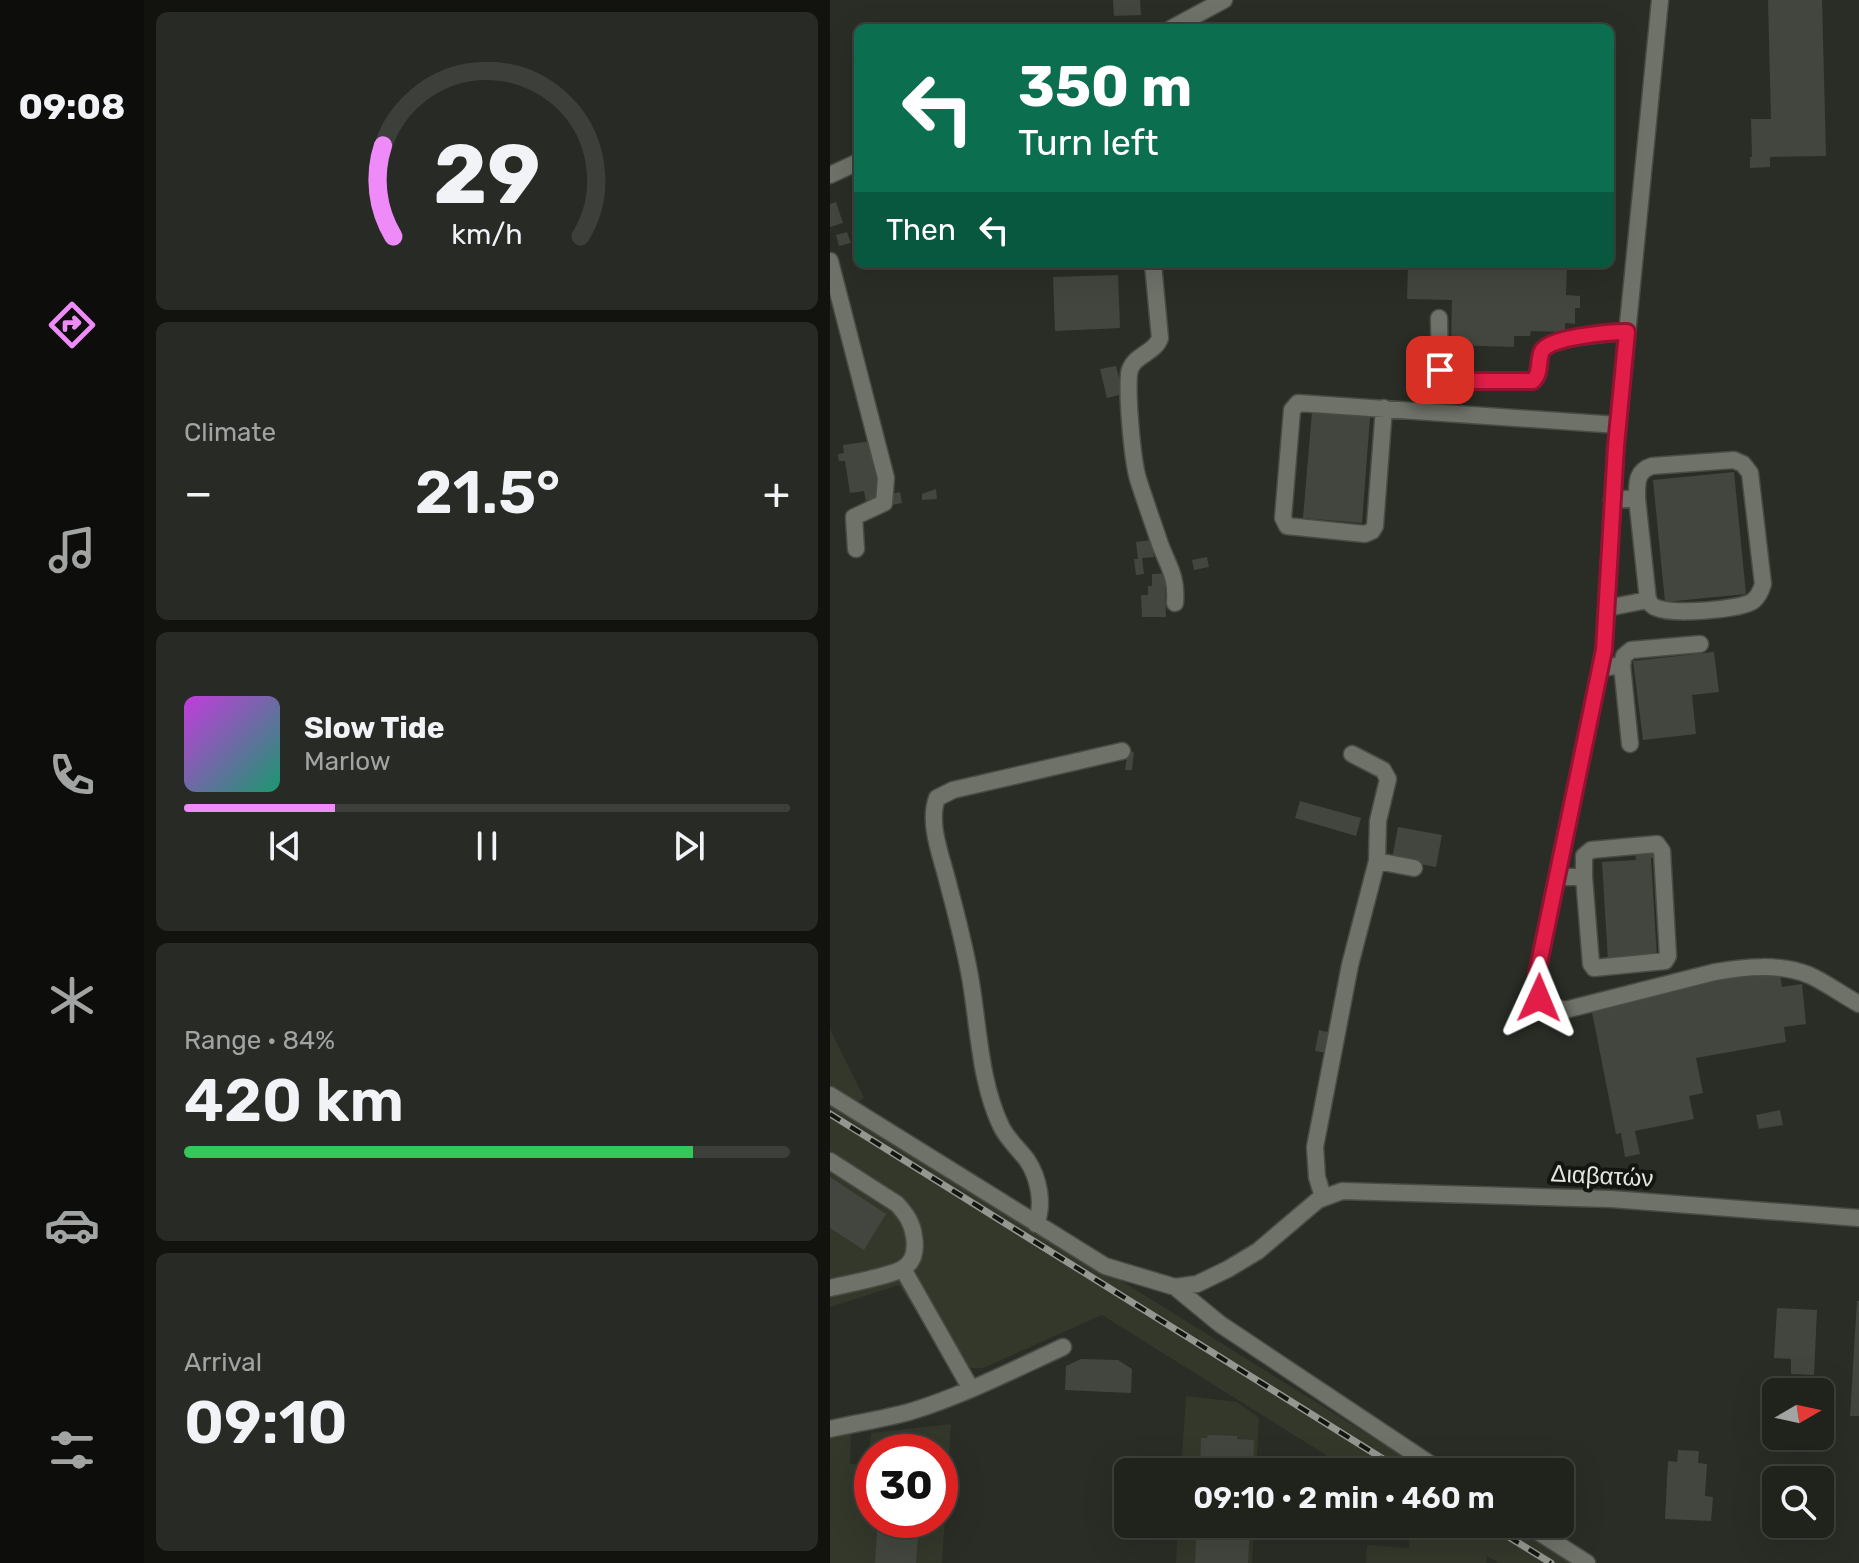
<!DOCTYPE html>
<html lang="en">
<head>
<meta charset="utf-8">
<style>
  body { margin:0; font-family:Rubik,sans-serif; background:#282a25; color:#f1f3f6; height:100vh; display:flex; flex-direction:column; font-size:30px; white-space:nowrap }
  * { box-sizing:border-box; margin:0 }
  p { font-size:26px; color:#a2a4a3 }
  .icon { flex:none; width:44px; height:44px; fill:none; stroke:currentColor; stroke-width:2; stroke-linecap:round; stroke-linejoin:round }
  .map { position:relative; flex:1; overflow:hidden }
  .side { display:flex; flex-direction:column; gap:12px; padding:12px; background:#12130f; width:686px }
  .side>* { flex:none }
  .guide { position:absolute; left:24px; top:24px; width:760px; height:244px; border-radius:12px; box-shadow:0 8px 32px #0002,0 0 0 2px #3d3f3b; background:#0b6e4f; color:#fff; overflow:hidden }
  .needle { width:52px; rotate:81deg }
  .tools { position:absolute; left:932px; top:1378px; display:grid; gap:16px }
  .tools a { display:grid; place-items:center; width:72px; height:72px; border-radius:12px; background:#20221c; box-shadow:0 8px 32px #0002,0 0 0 2px #3d3f3b; font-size:40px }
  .speed { position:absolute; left:24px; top:1434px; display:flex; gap:16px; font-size:40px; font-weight:700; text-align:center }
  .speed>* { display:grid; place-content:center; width:104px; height:104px; border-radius:50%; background:#20221c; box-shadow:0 8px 32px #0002,0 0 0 2px #3d3f3b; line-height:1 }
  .speed .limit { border:12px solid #d22; background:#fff; color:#111 }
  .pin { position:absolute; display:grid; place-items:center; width:68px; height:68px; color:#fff; margin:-34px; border-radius:16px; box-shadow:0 4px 12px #0006 }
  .me { position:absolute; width:88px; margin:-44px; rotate:1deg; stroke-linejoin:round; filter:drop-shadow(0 0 6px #0008) }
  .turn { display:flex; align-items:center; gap:28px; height:168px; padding:0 32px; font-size:36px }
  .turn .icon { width:104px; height:104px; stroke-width:2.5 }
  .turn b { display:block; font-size:56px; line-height:68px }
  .then { display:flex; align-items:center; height:76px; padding:0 32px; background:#0003; gap:16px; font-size:30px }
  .big { font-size:60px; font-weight:600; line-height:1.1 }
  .side .card { flex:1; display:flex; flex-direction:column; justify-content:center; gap:12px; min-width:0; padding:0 28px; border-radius:12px; background:#282a25 }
  .side .dial { align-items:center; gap:0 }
  .dial svg { height:208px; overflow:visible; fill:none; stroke:#3d3f3b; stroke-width:7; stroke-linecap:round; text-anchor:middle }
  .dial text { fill:#f1f3f6; stroke:none }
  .song { display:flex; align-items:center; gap:24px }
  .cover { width:96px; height:96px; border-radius:12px; background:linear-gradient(135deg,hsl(290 70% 55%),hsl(160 70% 35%)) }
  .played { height:8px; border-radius:4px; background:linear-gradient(90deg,#ee8bf8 25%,#3d3f3b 25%) }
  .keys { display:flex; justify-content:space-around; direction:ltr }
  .heat { display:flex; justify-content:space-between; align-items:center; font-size:44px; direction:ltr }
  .charge { height:12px; border-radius:6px; background:linear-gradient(90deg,#34c759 84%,#3d3f3b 0) }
  .trip { position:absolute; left:284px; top:1458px; width:460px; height:80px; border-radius:12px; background:#20221c; box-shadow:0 8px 32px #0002,0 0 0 2px #3d3f3b; font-weight:600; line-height:80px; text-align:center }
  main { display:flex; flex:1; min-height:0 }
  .tabs { display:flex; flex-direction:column; width:144px; justify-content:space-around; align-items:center; background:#0d0e0b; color:#a2a4a3 }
  .tabs .icon { width:56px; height:56px }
  .tabs .current { color:#ee8bf8 }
  .tabs b { font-size:36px; color:#f1f3f6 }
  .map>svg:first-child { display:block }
  .built { fill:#33382b; fill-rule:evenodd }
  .building { fill:#43463e }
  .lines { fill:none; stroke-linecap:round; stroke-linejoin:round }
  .minor-casing { stroke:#494b45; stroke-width:19 }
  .minor { stroke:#6e7269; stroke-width:16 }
  .rail-casing { stroke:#949690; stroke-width:7 }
  .rail { stroke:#131511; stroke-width:4; stroke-dasharray:12; stroke-linecap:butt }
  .route-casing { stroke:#92132f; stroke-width:20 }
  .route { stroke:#e11d48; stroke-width:14 }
  .labels { text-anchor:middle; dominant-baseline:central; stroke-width:8; stroke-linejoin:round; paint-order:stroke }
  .street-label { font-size:24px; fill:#e3e5e0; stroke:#131511 }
</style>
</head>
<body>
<main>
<nav class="tabs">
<b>09:08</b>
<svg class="icon current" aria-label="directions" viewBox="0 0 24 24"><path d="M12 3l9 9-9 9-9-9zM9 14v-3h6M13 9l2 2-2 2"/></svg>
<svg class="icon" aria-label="music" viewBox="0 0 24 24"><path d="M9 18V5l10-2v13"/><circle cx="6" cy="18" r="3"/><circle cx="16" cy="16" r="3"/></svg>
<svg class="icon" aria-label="phone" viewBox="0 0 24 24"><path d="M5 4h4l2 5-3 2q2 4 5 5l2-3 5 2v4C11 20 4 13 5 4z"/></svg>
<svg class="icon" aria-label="climate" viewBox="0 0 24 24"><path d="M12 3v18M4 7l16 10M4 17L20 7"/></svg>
<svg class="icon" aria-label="car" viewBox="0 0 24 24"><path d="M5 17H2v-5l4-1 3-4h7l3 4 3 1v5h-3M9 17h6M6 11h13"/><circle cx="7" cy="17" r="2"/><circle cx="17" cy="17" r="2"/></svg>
<svg class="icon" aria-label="filters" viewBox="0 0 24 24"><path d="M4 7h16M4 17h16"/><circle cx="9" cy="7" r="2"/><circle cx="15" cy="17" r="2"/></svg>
</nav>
<section class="side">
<div class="card dial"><svg viewBox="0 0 100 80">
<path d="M14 69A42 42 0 1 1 86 69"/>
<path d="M14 69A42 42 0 0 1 10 34" stroke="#ee8bf8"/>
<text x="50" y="56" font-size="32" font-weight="700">29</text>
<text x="50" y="72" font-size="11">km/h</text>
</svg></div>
<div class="card"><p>Climate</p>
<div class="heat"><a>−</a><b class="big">21.5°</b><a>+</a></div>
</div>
<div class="card">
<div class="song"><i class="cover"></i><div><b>Slow Tide</b><p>Marlow</p></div></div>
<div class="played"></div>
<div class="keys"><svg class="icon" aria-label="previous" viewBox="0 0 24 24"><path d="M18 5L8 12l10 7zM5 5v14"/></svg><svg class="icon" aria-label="pause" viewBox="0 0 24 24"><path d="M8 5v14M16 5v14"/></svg><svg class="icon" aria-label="next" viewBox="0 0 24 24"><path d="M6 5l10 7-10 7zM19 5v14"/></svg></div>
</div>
<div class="card"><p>Range · 84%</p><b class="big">420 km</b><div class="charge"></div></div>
<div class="card"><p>Arrival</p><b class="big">09:10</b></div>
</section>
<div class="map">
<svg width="1029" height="1563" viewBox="0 0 1029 1563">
  <rect width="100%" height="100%" fill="#2a2d26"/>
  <path class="built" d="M0 1029 34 1098 26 1103 0 1086Z
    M0 1099 598 1472H523L272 1315 153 1368H122L69 1285 0 1307Z
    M356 1396 407 1402 429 1418 426 1472H351Z
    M121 1424 112 1563H0V1437L21 1434 20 1464 38 1465 41 1433ZM42 1452H110V1520H42Z
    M348 1524H424L422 1563H346Z
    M581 1524H682L745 1563H669L657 1556 656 1563H536L537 1545 579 1548Z"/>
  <path class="building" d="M283 0H310L311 15 284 16Z
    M938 0H992L996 156 940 157V167L920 168V157H922L921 119H941Z
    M6 202 13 223 0 227V204Z
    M17 232 21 243 9 246 6 235Z
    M578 264 737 266 736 295 750 296V308H745V324L735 323V332L701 331 700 336H684V347L621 345 622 300 577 299Z
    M288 275 290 328 225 331 223 277Z
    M286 366 293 394 277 398 270 369Z
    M482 412 540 417 532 523 473 518Z
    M42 441 51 500 36 502 34 491 20 493 15 461H9L8 454 14 453 13 445Z
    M904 472 916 594 835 602 823 480Z
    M106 489 107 499 92 500V494Z
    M70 492 72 503 62 505 61 494Z
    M322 540 324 557 312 558 314 574 306 575 304 559H308L306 542Z
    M377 557 379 567 364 570 362 560Z
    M343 573V579H335L336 617H312L311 595H318V586H322V574Z
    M884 652 889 692 862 695 866 734 813 740 803 661Z
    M298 751 304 752 302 770H295Z
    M470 801 531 818 526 836 465 818Z
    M568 827 612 835 606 867 562 859Z
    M823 847 824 858H821L827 958 778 961 772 862 806 860 805 848Z
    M950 975 952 987 972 984 976 1024 954 1027 956 1042 866 1058 873 1093 859 1096 864 1119 805 1131 810 1154 795 1157 791 1133 786 1134 761 1007 892 978Z
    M489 1030 502 1033 497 1053 485 1051Z
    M950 1110 953 1125 929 1129 926 1115Z
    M0 1177 56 1214 34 1250 0 1228Z
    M1027 1301H1029V1416H1020Z
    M947 1308 987 1310 984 1375 961 1374V1359L944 1358Z
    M251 1359 288 1360 302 1369 301 1393 235 1390 236 1366Z
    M378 1435 407 1436V1439L424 1440 423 1472H370L371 1438H377Z
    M848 1450 869 1451 868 1463 877 1464 875 1496 883 1497 881 1521 835 1519 838 1461 847 1462Z
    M48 1520H89L86 1563H45Z
    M367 1524H420L418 1563H365Z"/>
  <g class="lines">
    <defs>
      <path id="minor" d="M830 0 786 446 774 650 707 973V988L715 1004 735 1010 885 972C915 967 950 963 979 975 997 983 1012 995 1029 1004
        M342 28 394 0
        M0 175 28 162
        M0 261 56 478 54 503 24 517 26 549
        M323 264 330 338C325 354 301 355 299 374 297 396 302 458 308 479 315 501 323 523 330 544 339 568 347 576 345 603
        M609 318 610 370 612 376 622 381H703C711 373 708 361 712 351 719 337 780 333 797 332
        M554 408 545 526 542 531 535 534 457 526 453 518 462 410 468 403 788 425
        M782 500 807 498C807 483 806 471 822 466L904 460 913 464 920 473 933 584C931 591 929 596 923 601 910 610 843 615 827 608 821 606 822 605 818 600L807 498
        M777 608 818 600
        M792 665 800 744
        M771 668 792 665 794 656 801 650 870 644
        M547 861 584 868
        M727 877H754V856L761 850 827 844 832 851 838 956 835 961 764 968 761 964 754 877
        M0 1095 275 1266 345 1287 367 1284 398 1269 428 1251 488 1200 512 1191 781 1199 1029 1218
        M0 1161 67 1204C76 1214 82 1222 84 1236 86 1248 85 1262 72 1269 60 1276 17 1284 0 1288
        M493 1197 487 1177 485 1147 520 965 547 861 548 821 558 779 553 770 522 754
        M206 1224C214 1204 209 1178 197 1160 188 1148 177 1139 171 1126 151 1084 149 1034 142 989 137 954 128 921 119 887 113 860 97 825 107 798L123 790 292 751
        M73 1269 141 1389
        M345 1287 390 1324 612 1472
        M0 1429C26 1423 53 1419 79 1412 132 1396 183 1370 233 1347
        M696 1524 757 1563"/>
    </defs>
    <use href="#minor" class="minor-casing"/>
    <use href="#minor" class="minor"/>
    <defs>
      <path id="rail" d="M0 1114 574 1472
        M658 1524 721 1563"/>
    </defs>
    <use href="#rail" class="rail-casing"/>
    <use href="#rail" class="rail"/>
  </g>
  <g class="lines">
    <defs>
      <path id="route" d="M610 370 612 376 622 381H703C712 372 707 361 712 351 719 337 780 332 797 332L786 446 774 650 707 973 709 998"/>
    </defs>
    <use href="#route" class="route-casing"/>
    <use href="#route" class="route"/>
  </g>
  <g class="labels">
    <g class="street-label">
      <text transform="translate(772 1176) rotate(3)">Διαβατών</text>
    </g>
  </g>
</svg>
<div class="tools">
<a><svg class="needle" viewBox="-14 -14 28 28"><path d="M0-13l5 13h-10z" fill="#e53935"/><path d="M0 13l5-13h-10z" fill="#a2a4a3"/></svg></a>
<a><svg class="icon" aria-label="search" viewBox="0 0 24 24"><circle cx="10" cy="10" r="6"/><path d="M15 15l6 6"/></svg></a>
</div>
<div class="speed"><div class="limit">30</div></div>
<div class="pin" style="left:610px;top:370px;background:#d93025"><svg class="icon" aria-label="arrive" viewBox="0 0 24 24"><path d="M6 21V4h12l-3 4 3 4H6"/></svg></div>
<svg class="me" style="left:709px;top:998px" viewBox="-20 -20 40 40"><path d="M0-17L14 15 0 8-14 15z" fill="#e11d48" stroke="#fff" stroke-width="4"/></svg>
<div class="trip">09:10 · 2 min · 460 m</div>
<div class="guide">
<div class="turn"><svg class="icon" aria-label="left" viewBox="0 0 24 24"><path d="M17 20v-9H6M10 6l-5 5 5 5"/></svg><div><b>350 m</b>Turn left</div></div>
<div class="then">Then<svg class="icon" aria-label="left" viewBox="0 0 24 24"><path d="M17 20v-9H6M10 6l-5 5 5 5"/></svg></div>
</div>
</div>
</main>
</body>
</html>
